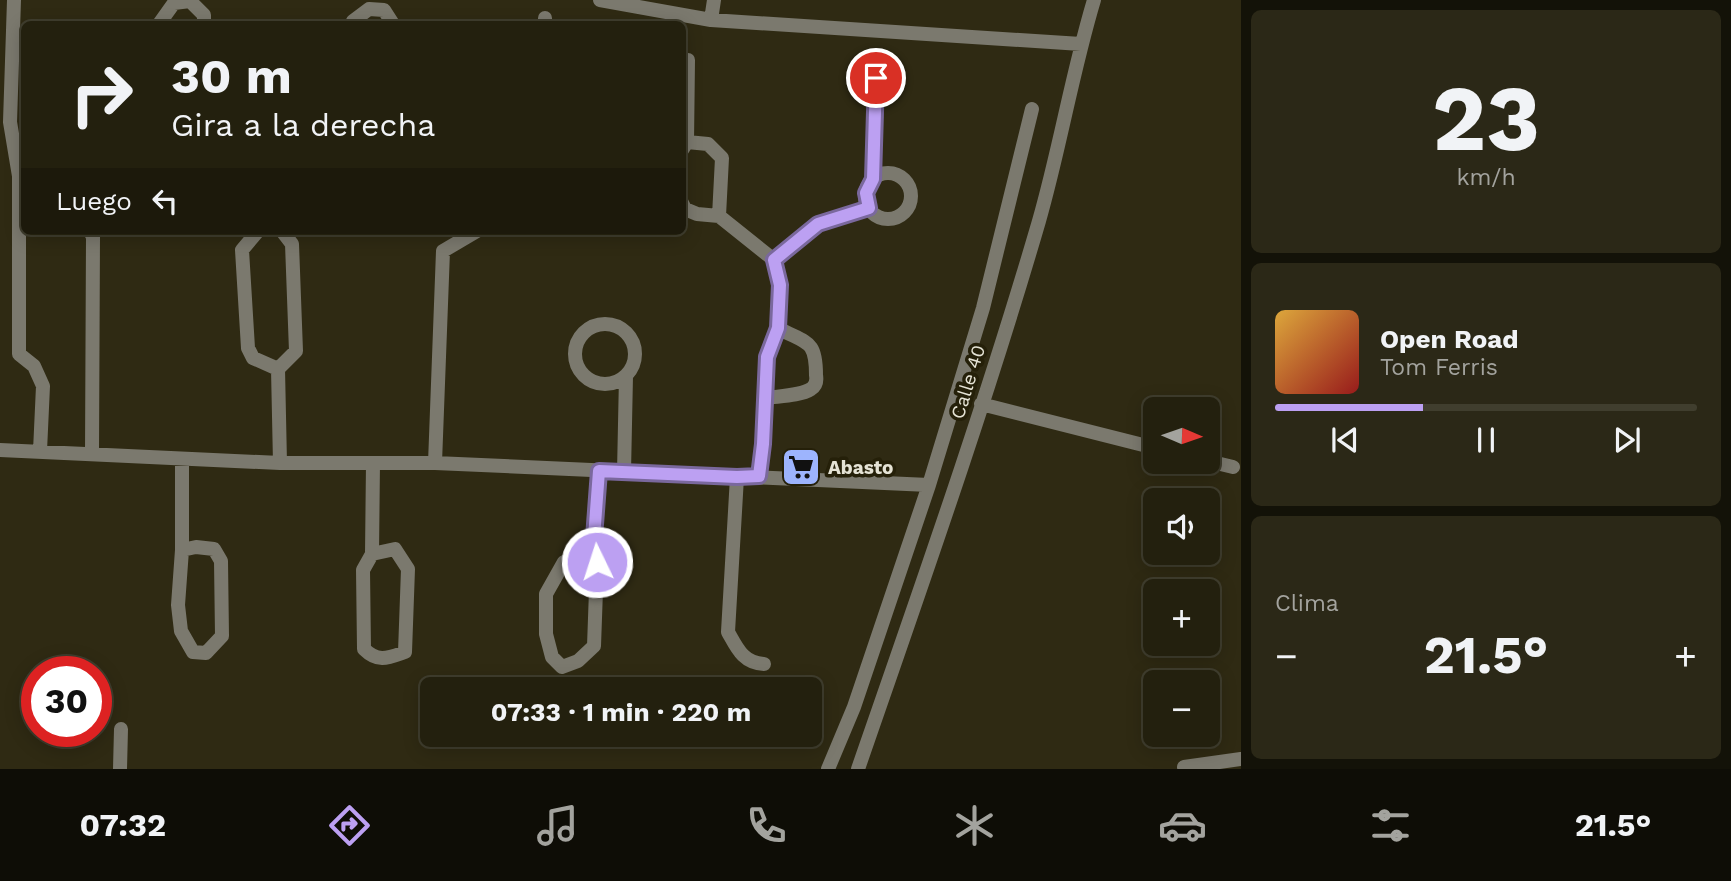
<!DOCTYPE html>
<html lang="es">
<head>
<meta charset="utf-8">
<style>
  body { margin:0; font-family:"Work Sans",sans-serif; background:#2b2817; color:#f1f3f6; height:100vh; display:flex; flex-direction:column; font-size:26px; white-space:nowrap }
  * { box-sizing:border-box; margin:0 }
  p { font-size:23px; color:#a3a39e }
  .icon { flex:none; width:38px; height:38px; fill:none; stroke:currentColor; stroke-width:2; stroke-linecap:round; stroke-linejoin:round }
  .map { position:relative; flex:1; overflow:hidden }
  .drawer { display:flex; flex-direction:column; gap:10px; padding:10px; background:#131208; width:490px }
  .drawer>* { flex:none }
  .guide { position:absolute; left:21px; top:21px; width:665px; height:214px; border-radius:10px; box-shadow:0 4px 18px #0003,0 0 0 2px #403e2e; background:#23200e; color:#f1f3f6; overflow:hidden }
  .needle { width:46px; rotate:92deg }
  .fabs { position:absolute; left:1143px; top:397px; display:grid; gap:14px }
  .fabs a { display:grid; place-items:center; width:77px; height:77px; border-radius:10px; background:#23200e; box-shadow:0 4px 18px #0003,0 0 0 2px #403e2e; font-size:35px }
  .speed { position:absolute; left:21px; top:656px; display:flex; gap:14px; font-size:35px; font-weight:700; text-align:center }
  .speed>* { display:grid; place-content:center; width:91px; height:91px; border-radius:50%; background:#23200e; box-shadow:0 4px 18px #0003,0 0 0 2px #403e2e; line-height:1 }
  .speed .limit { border:10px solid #d22; background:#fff; color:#111 }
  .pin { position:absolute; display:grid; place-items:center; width:60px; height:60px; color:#fff; margin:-30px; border:4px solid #fff; border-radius:50%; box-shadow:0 2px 7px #0007 }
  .me { position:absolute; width:77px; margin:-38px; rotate:356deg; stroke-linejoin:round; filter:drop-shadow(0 0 5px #0008) }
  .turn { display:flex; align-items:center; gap:24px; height:147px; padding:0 35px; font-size:32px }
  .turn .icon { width:91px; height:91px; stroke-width:2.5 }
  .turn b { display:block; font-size:49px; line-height:60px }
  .then { display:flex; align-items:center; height:66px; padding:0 35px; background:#0003; gap:14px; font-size:26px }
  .big { font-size:52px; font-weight:700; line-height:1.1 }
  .drawer .tile { flex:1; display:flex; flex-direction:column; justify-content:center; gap:10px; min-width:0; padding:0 24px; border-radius:10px; background:#2b2817 }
  .drawer .dial { align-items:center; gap:0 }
  .dial b { font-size:91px; line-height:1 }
  .song { display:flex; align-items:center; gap:21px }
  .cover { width:84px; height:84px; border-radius:10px; background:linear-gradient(135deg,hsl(40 70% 55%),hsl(0 70% 35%)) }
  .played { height:7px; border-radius:4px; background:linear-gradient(90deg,#bca0f2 35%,#403e2e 35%) }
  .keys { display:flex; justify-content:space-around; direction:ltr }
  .heat { display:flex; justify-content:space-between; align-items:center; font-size:38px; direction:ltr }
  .trip { position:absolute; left:420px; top:677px; width:402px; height:70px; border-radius:10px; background:#23200e; box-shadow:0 4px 18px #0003,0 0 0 2px #403e2e; font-weight:700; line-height:70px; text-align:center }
  .tabs { display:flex; height:112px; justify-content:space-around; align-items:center; background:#0e0d06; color:#a3a39e }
  .tabs .icon { width:49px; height:49px }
  .tabs .current { color:#bca0f2 }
  .tabs b { font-size:32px; color:#f1f3f6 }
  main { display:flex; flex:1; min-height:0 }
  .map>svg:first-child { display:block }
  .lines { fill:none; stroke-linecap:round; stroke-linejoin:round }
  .minor { stroke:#7b796e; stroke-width:14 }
  .route-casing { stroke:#7a689d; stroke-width:18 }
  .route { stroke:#bca0f2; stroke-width:12 }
  .labels { text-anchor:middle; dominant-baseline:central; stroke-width:7; stroke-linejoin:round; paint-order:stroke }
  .street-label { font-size:19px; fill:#e5e3d5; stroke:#252009 }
  .poi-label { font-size:19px; font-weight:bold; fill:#e5e3d5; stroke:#252009; text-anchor:start }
</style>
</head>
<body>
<main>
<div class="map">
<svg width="1241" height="769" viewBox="0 0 1241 769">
  <rect width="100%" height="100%" fill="#2f2a13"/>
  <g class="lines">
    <path class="minor" d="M14 0 10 122 19 176V354L34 366 43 386 40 451
      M600 0 711 20 1081 44
      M711 20 714 0
      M159 24 174 3 190 1 204 15V24
      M352 24 353 21 369 9 384 10 393 24
      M545 24V18
      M687 142 688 60
      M682 150 687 142 708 144 722 158 719 216
      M865 196a23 23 0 1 1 46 0a23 23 0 1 1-46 0Z
      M873 179 876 78
      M682 203 685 209 697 214 719 216 774 260
      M90 231 93 237 92 453
      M258 231 242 250 248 348 253 358 278 369 296 351 292 244 282 231
      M575 354a30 30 0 1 1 60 0a30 30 0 1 1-60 0Z
      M278 369 280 463
      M766 398C779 396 800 396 811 389 816 386 817 381 816 375 816 339 807 344 778 328
      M981 404 1155 448
      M0 450 280 463H435L929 485
      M1208 461 1233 467
      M435 463 443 251 477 231
      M624 472 626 376
      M759 476 763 444 767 357 778 328 780 285 774 260 818 224 869 208
      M737 477 728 632C737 648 743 663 764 664
      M196 547 214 549 221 561 222 636 206 653 193 652 181 631 178 605 182 550Z
      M395 549 408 569 405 652C388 658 378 663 364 649L363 570 372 554Z
      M182 550V459
      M593 551 597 562 594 646 578 661 562 667 552 657 546 634V594L564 562Z
      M593 551 599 471
      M372 554 373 463
      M1184 767 1241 759
      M120 769 121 729
      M828 769 854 707 929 485 983 308 1032 109
      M858 769C921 587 985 406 1039 221 1060 148 1072 73 1094 0"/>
  </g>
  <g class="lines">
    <defs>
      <path id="route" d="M597 562 593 551 599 471 737 477 759 476 763 444 767 357 778 328 780 285 774 260 818 224 869 208 866 193 873 179 876 78"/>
    </defs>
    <use href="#route" class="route-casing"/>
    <use href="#route" class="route"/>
  </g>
  <defs>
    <symbol id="supermarket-square" viewBox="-11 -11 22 22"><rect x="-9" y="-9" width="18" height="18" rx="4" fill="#9db4fd" stroke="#252009"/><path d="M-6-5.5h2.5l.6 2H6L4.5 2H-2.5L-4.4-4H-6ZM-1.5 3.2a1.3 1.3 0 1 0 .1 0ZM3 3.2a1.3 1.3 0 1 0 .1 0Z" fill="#111"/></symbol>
  </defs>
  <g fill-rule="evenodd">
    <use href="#supermarket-square" x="779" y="445" width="44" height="44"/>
  </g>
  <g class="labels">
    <g class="street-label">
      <text transform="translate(968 382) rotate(-73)">Calle 40</text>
    </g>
    <g class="poi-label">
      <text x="828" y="467">Abasto</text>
    </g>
  </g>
</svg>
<div class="fabs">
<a><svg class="needle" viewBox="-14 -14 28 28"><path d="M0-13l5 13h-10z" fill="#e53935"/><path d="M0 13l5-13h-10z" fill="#a3a39e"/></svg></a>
<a><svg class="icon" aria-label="sound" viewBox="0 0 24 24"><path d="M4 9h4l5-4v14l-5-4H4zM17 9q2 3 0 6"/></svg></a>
<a>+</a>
<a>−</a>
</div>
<div class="speed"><div class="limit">30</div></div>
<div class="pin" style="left:876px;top:78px;background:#d93025"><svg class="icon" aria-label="arrive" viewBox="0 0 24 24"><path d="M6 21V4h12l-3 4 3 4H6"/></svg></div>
<svg class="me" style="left:597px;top:562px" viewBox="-20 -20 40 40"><circle r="17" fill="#bca0f2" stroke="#fff" stroke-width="3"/><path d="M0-11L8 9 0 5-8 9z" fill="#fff"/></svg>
<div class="trip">07:33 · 1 min · 220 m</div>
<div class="guide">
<div class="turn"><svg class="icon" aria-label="right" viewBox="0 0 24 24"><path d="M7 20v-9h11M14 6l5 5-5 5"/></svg><div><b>30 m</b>Gira a la derecha</div></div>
<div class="then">Luego<svg class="icon" aria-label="left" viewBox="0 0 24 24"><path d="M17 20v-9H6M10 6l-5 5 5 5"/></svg></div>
</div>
</div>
<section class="drawer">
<div class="tile dial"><b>23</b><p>km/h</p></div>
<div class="tile">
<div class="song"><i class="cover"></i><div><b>Open Road</b><p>Tom Ferris</p></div></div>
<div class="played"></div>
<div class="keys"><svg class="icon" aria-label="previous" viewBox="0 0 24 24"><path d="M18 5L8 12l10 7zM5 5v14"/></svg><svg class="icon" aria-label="pause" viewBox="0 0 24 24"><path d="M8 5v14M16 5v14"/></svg><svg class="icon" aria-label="next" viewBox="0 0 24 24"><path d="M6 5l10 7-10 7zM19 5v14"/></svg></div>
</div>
<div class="tile"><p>Clima</p>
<div class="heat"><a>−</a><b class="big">21.5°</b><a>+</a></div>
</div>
</section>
</main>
<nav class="tabs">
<b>07:32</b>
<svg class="icon current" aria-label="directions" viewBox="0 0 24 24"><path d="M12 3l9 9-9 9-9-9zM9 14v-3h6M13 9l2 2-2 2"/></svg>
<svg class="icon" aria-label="music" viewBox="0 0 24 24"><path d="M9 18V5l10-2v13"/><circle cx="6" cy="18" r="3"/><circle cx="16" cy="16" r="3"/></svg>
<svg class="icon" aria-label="phone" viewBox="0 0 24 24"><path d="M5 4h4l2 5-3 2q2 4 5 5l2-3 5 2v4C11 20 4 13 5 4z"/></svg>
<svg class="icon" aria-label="climate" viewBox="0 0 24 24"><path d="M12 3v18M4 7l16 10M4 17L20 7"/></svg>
<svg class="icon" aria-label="car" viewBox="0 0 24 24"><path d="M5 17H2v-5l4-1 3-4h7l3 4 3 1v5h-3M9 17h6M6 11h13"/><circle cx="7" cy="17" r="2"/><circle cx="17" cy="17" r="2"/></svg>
<svg class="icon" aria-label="filters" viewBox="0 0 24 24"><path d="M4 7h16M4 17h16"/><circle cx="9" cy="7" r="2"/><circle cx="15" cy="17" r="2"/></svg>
<b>21.5°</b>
</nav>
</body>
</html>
